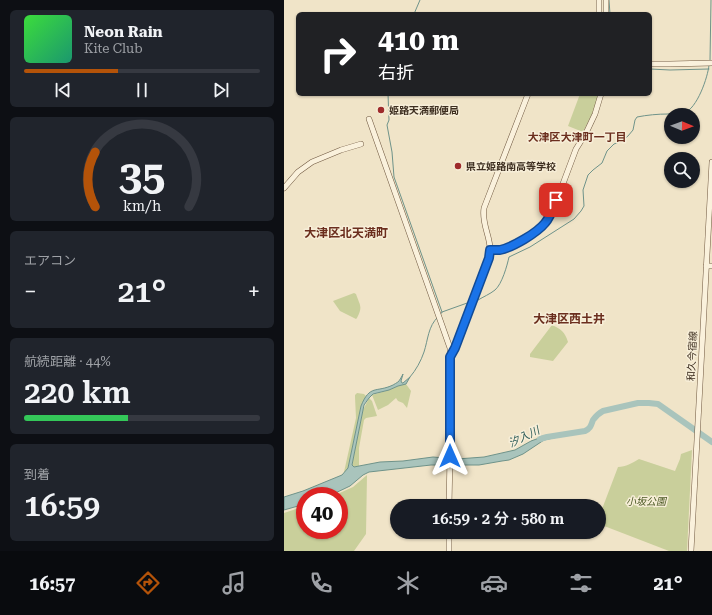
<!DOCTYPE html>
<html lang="ja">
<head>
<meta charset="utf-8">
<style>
  body { margin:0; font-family:"Roboto Serif","Noto Sans JP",serif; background:#20242c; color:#f1f3f6; height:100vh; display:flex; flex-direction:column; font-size:15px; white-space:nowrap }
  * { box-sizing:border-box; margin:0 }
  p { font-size:13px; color:#9ea1a6 }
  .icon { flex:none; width:22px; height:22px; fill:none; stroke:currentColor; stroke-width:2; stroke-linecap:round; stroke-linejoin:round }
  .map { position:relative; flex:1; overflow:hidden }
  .details { display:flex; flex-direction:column; gap:10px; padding:10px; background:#0d0f14; width:284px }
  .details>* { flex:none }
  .hud { position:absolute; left:12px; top:12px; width:356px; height:84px; border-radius:6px; box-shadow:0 1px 3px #0004; background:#202124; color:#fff; overflow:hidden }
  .needle { width:26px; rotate:91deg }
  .controls { position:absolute; left:380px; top:108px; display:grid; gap:8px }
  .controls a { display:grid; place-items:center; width:36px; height:36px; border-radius:50%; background:#171b24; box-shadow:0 1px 3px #0004; font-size:20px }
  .speed { position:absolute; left:12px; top:487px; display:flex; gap:8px; font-size:20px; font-weight:700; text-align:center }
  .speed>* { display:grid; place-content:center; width:52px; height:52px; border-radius:50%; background:#171b24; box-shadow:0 1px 3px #0004; line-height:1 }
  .speed .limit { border:6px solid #d22; background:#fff; color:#111 }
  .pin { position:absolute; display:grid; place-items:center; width:34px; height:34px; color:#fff; margin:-17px; border-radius:8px; box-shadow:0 2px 6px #0006 }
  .me { position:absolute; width:44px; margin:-22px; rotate:0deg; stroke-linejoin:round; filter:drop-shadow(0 0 3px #0008) }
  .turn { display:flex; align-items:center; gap:14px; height:84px; padding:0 16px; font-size:18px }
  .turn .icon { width:52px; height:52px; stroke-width:2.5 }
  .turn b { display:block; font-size:28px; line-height:34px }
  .big { font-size:30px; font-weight:600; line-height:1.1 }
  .details .widget { flex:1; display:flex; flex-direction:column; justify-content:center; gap:6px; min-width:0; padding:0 14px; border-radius:6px; background:#20242c }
  .details .dial { align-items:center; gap:0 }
  .dial svg { height:104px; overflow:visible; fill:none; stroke:#363941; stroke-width:7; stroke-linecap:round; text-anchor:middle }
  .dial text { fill:#f1f3f6; stroke:none }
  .song { display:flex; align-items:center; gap:12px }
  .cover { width:48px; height:48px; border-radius:6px; background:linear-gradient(135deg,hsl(120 70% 55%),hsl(160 70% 35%)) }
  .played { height:4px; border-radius:2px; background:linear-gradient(90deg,#b45309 40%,#363941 40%) }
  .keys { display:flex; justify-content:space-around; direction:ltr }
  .heat { display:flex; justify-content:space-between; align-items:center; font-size:22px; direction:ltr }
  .charge { height:6px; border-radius:3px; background:linear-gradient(90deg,#34c759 44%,#363941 0) }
  .trip { position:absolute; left:106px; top:499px; width:216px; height:40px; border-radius:20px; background:#171b24; box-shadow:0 1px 3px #0004; font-weight:600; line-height:40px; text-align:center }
  .dock { display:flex; height:64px; justify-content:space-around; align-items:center; background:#090b0e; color:#9ea1a6 }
  .dock .icon { width:28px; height:28px }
  .dock .selected { color:#b45309 }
  .dock b { font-size:18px; color:#f1f3f6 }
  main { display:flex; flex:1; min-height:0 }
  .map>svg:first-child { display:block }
  .green { fill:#c9cf9b }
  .water { fill:#a9c4bc; stroke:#6f938a }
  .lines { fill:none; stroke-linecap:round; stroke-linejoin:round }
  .stream { stroke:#6f938a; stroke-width:1 }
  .river { stroke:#a9c4bc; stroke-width:6 }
  .secondary-casing { stroke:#6f573f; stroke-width:6 }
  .secondary { stroke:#faf1dc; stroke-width:5 }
  .route-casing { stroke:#114b97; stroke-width:10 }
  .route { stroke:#1a73e8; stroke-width:7 }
  .poi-dot { fill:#9e2a2b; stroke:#f7eed8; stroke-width:1.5 }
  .labels { text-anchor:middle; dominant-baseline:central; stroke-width:3; stroke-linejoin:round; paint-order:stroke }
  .poi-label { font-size:10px; font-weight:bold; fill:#3d2e20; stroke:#f7eed8; text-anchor:start }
  .street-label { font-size:10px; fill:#3d2e20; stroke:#f7eed8 }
  .park-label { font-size:10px; font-style:italic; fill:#4d5a26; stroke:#f7eed8 }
  .neighbourhood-label { font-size:11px; font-weight:bold; fill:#6b2e1e; stroke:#f7eed8 }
  .water-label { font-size:11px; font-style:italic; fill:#2f5d5a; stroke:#f7eed8 }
  .quarter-label { font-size:12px; font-weight:bold; fill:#6b2e1e; stroke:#f7eed8 }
</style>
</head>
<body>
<main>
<section class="details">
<div class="widget">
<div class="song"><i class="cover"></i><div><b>Neon Rain</b><p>Kite Club</p></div></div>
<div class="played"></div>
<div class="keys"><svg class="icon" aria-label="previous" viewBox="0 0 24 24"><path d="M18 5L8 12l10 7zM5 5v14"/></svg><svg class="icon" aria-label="pause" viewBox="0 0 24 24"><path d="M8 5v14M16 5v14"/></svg><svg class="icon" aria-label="next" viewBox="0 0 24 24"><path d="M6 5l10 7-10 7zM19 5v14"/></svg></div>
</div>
<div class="widget dial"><svg viewBox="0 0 100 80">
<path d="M14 69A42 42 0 1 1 86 69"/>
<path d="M14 69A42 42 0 0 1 14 27" stroke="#b45309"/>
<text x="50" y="56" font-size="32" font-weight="700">35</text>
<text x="50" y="72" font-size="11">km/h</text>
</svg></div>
<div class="widget"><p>エアコン</p>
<div class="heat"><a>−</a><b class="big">21°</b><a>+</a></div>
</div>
<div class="widget"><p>航続距離 · 44%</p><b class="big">220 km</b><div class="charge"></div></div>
<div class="widget"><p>到着</p><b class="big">16:59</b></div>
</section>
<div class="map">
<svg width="428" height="551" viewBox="0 0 428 551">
  <rect width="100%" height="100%" fill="#f0e4c8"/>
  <path class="green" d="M296 94C302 94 310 92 314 97L309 112 299 132 284 126Z
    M70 293 72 294C76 306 79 306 73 318L72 319 56 311 49 301Z
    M268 325C277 329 281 332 284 342L269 361 246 357V354Z
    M122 384 127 391 123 408 119 403 114 401 112 398 104 405 94 410 88 395 105 390 114 386Z
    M73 393 80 394 82 396 77 406 64 468 61 472H60L72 418 71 397V395Z
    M85 398 88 401 93 416 82 418 80 420 75 448V466L70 467 68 465 79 410Z
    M408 450 403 551H385L315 524V517L334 467C342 467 348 463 355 459L391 471 396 459 397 454Z
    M83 475 82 534 70 551H0V513L21 506V530H55V496H49L69 487Z"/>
  <path class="water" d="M119 374 117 381 118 383H119L126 377 122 384 114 386 105 390 89 394 85 398 80 405 68 465 70 467 75 466 96 462 119 461 149 457 173 459 200 457 231 450 247 441 258 437H274L260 440 239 454 225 460 218 461 195 465H147L85 472 79 475 66 486 45 496H21V504L0 510V497L19 491 58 475 64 468 77 406C86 384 92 393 109 385 109 385 114 382 114 382 116 380 118 376 119 374Z"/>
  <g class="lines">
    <path class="stream" d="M325 0 326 14
      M130 14 136 0
      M426 61 427 0
      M366 69 386 70 425 69
      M104 94 105 120 103 125 108 152 110 177 158 312
      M191 301 194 300C199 297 206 294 211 290 218 284 223 266 225 257L246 247 290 219 297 211 300 206 299 190 304 175 309 170 318 163 323 151 330 144 338 141 344 136 349 130 351 120 353 117C363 115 374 114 384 114 389 113 395 114 400 113 413 109 424 77 425 65
      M156 315 158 312 186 302
      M126 377C132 370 137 361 140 352 144 340 144 326 154 317"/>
    <path class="river" d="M256 439 263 437 301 431C307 428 307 425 309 420 312 416 315 413 319 411L354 403H365L374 404 428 442"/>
    <defs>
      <path id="secondary" d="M315 0V14
        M322 0V14
        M366 64H386L428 63
        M85 119 166 348V456L165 506
        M0 188 14 172 28 162 57 150 77 144
        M206 250C210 250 213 250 216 250 230 246 251 234 260 224 263 221 265 217 268 213L292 149 302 133 311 114 317 94
        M422 266H428
        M167 356 171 348 206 254C208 238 197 225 200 208L244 94
        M165 551V532
        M407 551 428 162"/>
    </defs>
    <use href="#secondary" class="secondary-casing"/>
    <use href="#secondary" class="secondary"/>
  </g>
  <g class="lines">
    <defs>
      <path id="route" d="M166 456V357L171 348 205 258 206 250C209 250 213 250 216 250 229 247 253 233 261 223 267 216 269 208 272 200"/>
    </defs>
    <use href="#route" class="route-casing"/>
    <use href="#route" class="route"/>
  </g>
  <g class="poi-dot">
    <circle cx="97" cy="110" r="4"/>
    <circle cx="174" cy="166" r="4"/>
  </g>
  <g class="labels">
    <g class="poi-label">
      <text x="105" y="110">姫路天満郵便局</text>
      <text x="182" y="166">県立姫路南高等学校</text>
    </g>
    <g class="street-label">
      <text transform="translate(408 356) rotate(-87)">和久今宿線</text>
    </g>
    <g class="park-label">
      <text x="362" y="501">小坂公園</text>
    </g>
    <g class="neighbourhood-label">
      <text x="293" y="137">大津区大津町一丁目</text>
    </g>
    <g class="water-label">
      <text transform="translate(240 437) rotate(-26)">汐入川</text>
    </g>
    <g class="quarter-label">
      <text x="62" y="233">大津区北天満町</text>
      <text x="285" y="319">大津区西土井</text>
    </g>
  </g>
</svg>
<div class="controls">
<a><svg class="needle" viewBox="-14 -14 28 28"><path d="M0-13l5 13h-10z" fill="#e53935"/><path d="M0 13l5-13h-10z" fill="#9ea1a6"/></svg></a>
<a><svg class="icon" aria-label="search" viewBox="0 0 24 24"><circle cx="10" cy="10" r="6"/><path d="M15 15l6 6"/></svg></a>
</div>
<div class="speed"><div class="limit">40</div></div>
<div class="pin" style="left:272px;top:200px;background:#d93025"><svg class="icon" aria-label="arrive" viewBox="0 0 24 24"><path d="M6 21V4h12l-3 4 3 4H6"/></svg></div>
<svg class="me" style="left:166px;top:456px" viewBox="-20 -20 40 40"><path d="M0-17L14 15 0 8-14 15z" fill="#1a73e8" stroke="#fff" stroke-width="4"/></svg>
<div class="trip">16:59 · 2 分 · 580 m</div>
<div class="hud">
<div class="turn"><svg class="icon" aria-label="right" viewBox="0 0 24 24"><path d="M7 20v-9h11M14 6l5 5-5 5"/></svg><div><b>410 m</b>右折</div></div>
</div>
</div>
</main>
<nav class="dock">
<b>16:57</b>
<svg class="icon selected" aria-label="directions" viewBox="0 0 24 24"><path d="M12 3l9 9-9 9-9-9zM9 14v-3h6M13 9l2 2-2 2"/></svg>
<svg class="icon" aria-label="music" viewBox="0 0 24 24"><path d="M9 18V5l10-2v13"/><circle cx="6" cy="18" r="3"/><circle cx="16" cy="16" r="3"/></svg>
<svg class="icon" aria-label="phone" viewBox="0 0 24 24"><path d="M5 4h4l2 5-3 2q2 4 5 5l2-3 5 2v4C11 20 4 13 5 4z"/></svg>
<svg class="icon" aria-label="climate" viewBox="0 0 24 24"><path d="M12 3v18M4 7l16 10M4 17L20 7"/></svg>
<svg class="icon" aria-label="car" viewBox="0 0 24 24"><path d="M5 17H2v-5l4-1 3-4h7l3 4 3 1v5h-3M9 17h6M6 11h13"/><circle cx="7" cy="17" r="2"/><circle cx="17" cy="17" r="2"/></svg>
<svg class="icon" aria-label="filters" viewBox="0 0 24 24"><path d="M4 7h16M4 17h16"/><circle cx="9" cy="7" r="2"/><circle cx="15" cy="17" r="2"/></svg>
<b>21°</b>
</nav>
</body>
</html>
